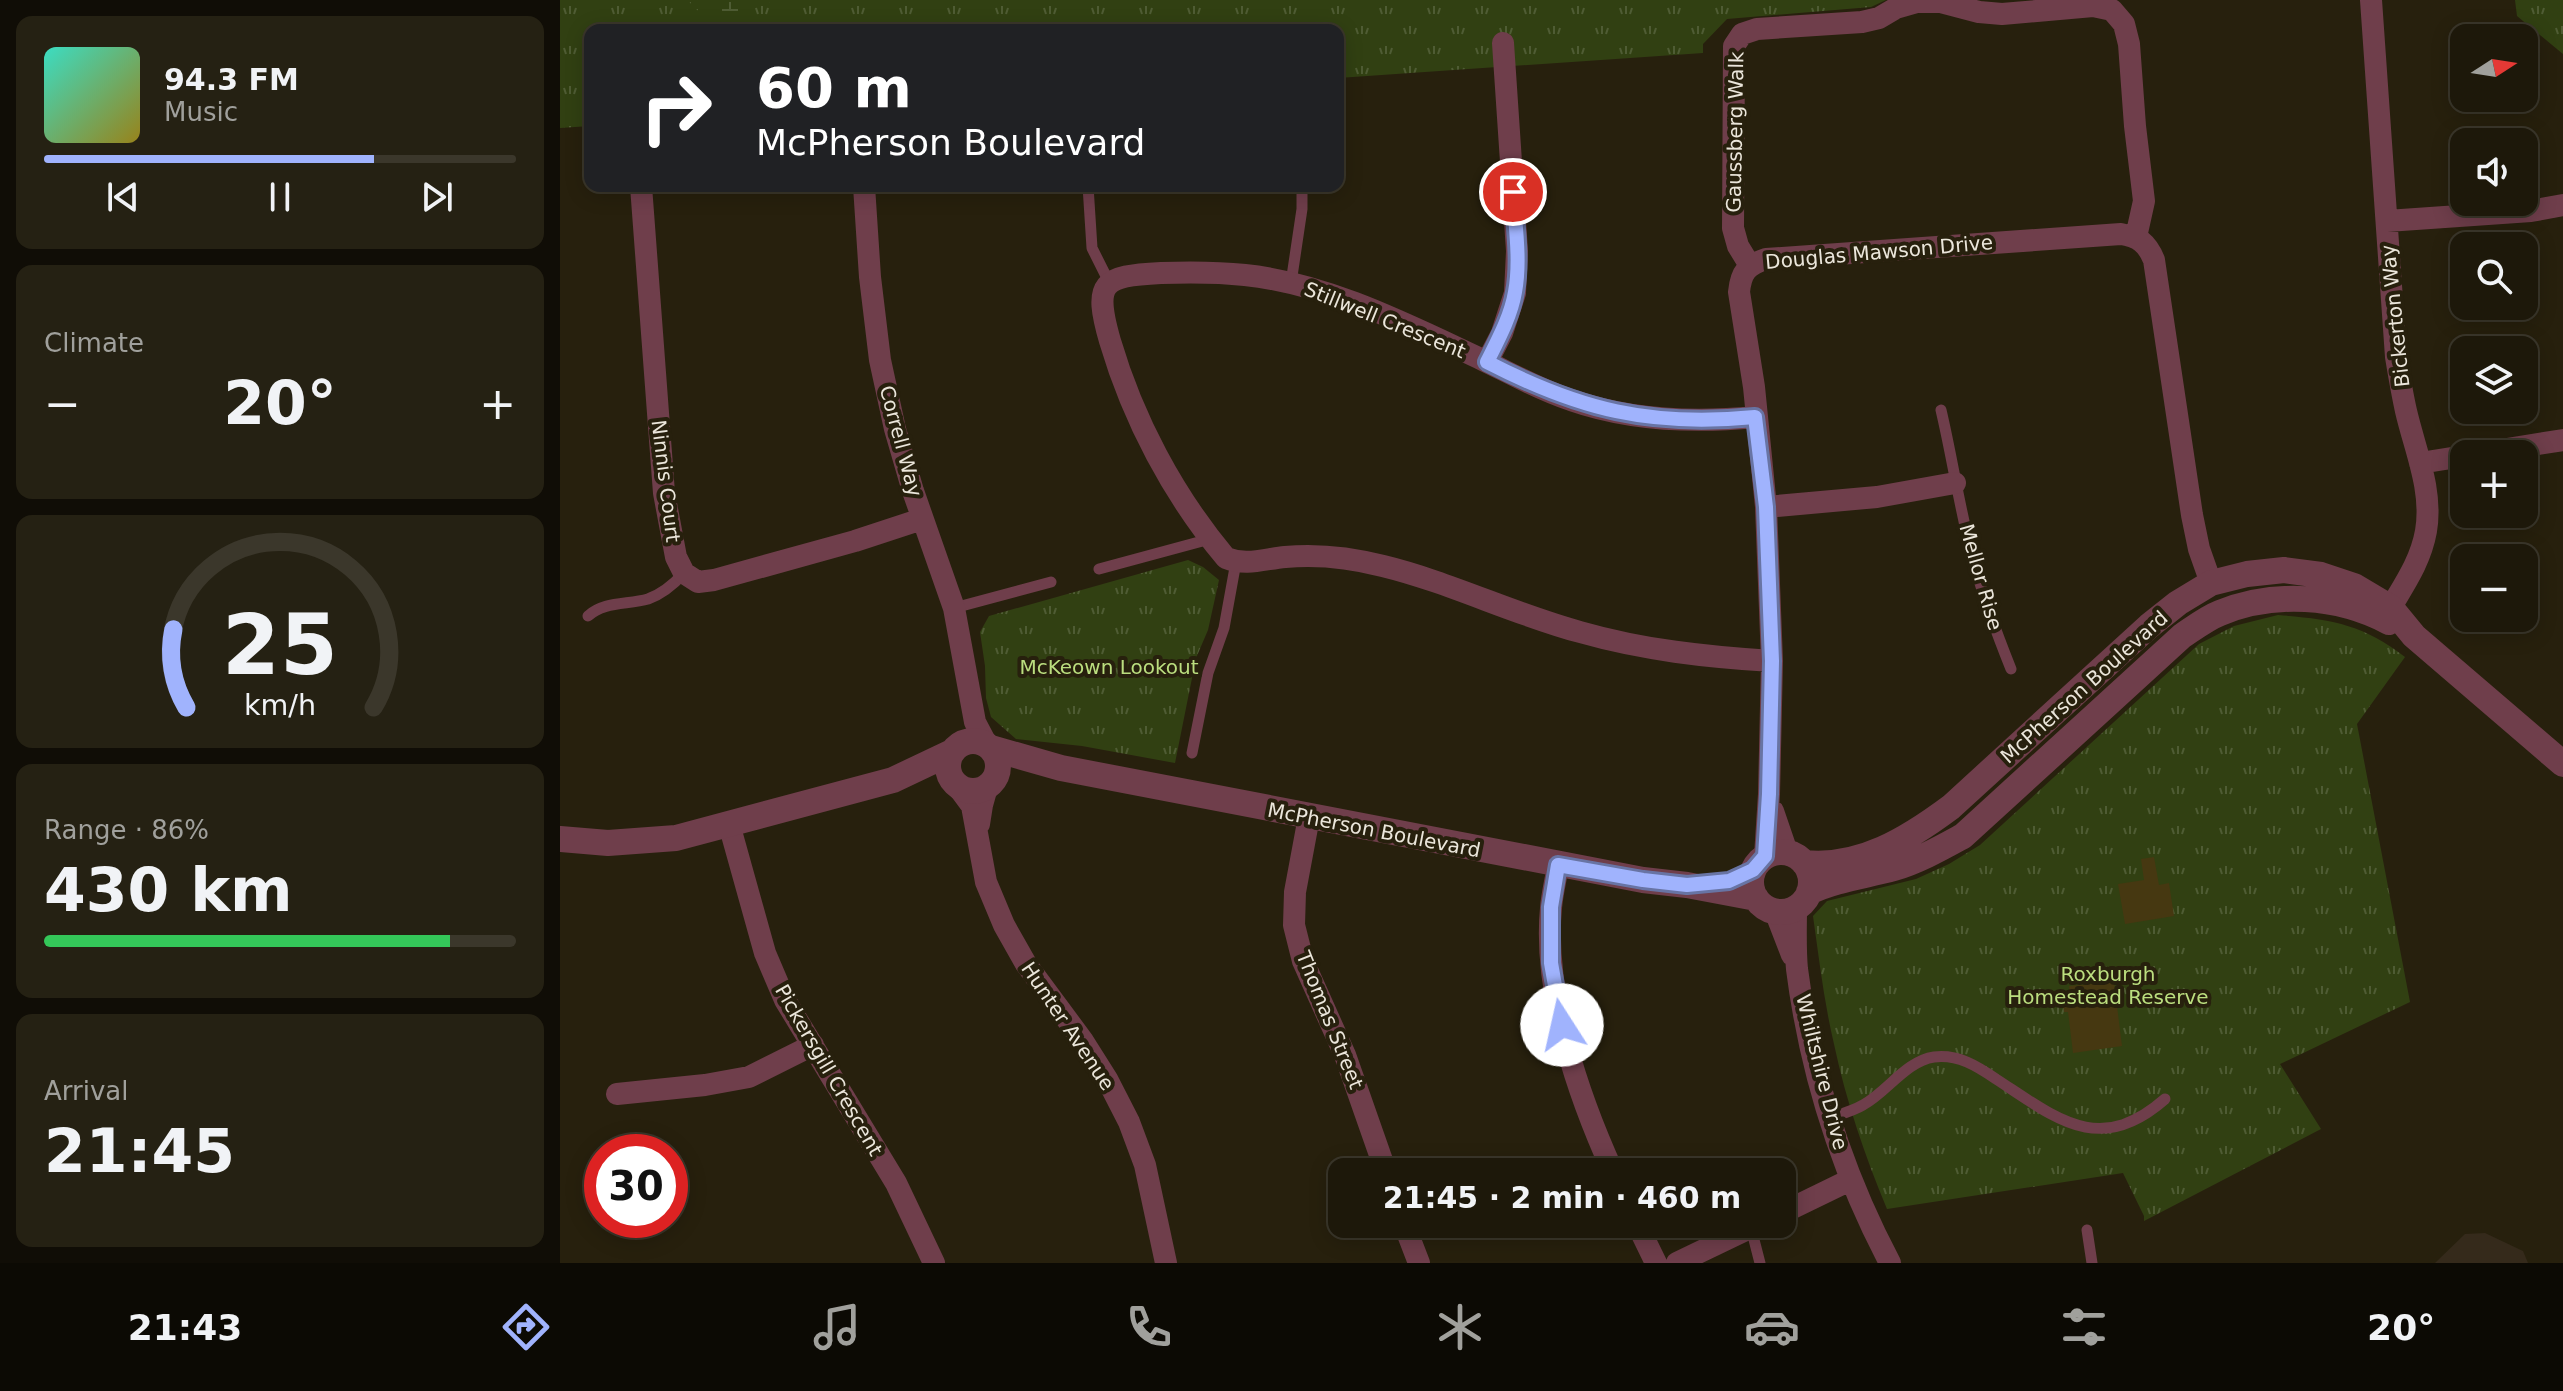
<!DOCTYPE html>
<html lang="en">
<head>
<meta charset="utf-8">
<style>
  body { margin:0; font-family:"DejaVu Sans",sans-serif; background:#252113; color:#f1f3f6; height:100vh; display:flex; flex-direction:column; font-size:30px; white-space:nowrap }
  * { box-sizing:border-box; margin:0 }
  p { font-size:26px; color:#a0a09c }
  .icon { flex:none; width:44px; height:44px; fill:none; stroke:currentColor; stroke-width:2; stroke-linecap:round; stroke-linejoin:round }
  .map { position:relative; flex:1; overflow:hidden }
  .drawer { display:flex; flex-direction:column; gap:16px; padding:16px; background:#100d06; width:560px }
  .drawer>* { flex:none }
  .guide { position:absolute; left:24px; top:24px; width:760px; height:168px; border-radius:16px; box-shadow:0 4px 20px #0003,0 0 0 2px #3b372b; background:#202124; color:#fff; overflow:hidden }
  .needle { width:52px; rotate:78deg }
  .controls { position:absolute; left:1890px; top:24px; display:grid; gap:16px }
  .controls a { display:grid; place-items:center; width:88px; height:88px; border-radius:16px; background:#1d180a; box-shadow:0 4px 20px #0003,0 0 0 2px #3b372b; font-size:40px }
  .speed { position:absolute; left:24px; top:1134px; display:flex; gap:16px; font-size:40px; font-weight:700; text-align:center }
  .speed>* { display:grid; place-content:center; width:104px; height:104px; border-radius:50%; background:#1d180a; box-shadow:0 4px 20px #0003,0 0 0 2px #3b372b; line-height:1 }
  .speed .limit { border:12px solid #d22; background:#fff; color:#111 }
  .pin { position:absolute; display:grid; place-items:center; width:68px; height:68px; color:#fff; margin:-34px; border:4px solid #fff; border-radius:50%; box-shadow:0 2px 8px #0007 }
  .me { position:absolute; width:88px; margin:-44px; rotate:350deg; stroke-linejoin:round; filter:drop-shadow(0 0 6px #0008) }
  .turn { display:flex; align-items:center; gap:28px; height:168px; padding:0 40px; font-size:36px }
  .turn .icon { width:104px; height:104px; stroke-width:2.5 }
  .turn b { display:block; font-size:56px; line-height:68px }
  .big { font-size:60px; font-weight:700; line-height:1.1 }
  .drawer .card { flex:1; display:flex; flex-direction:column; justify-content:center; gap:12px; min-width:0; padding:0 28px; border-radius:16px; background:#252113 }
  .drawer .dial { align-items:center; gap:0 }
  .dial svg { height:208px; overflow:visible; fill:none; stroke:#3b372b; stroke-width:7; stroke-linecap:round; text-anchor:middle }
  .dial text { fill:#f1f3f6; stroke:none }
  .song { display:flex; align-items:center; gap:24px }
  .cover { width:96px; height:96px; border-radius:12px; background:linear-gradient(135deg,hsl(170 70% 55%),hsl(50 70% 35%)) }
  .played { height:8px; border-radius:4px; background:linear-gradient(90deg,#a0b3fd 70%,#3b372b 70%) }
  .keys { display:flex; justify-content:space-around; direction:ltr }
  .heat { display:flex; justify-content:space-between; align-items:center; font-size:44px; direction:ltr }
  .charge { height:12px; border-radius:6px; background:linear-gradient(90deg,#34c759 86%,#3b372b 0) }
  .trip { position:absolute; left:768px; top:1158px; width:468px; height:80px; border-radius:16px; background:#1d180a; box-shadow:0 4px 20px #0003,0 0 0 2px #3b372b; font-weight:700; line-height:80px; text-align:center }
  .dock { display:flex; height:128px; justify-content:space-around; align-items:center; background:#0c0a04; color:#a0a09c }
  .dock .icon { width:56px; height:56px }
  .dock .current { color:#a0b3fd }
  .dock b { font-size:36px; color:#f1f3f6 }
  main { display:flex; flex:1; min-height:0 }
  .map>svg:first-child { display:block }
  .commercial { fill:#352a1b }
  .grass { fill:url(#grass-tufts) }
  .wetland { fill:url(#wetland-marsh) }
  .building { fill:#463811 }
  .lines { fill:none; stroke-linecap:round; stroke-linejoin:round }
  .service { stroke:#6f3e4b; stroke-width:11 }
  .minor { stroke:#6f3e4b; stroke-width:22 }
  .tertiary { stroke:#6f3e4b; stroke-width:26 }
  .route-casing { stroke:#6874a4; stroke-width:20 }
  .route { stroke:#a0b3fd; stroke-width:14 }
  .labels { text-anchor:middle; dominant-baseline:central; stroke-width:8; stroke-linejoin:round; paint-order:stroke }
  .street-label { font-size:20px; fill:#ebe6db; stroke:#27200d }
  .park-label { font-size:20px; fill:#bbde7f; stroke:#27200d }
</style>
</head>
<body>
<main>
<section class="drawer">
<div class="card">
<div class="song"><i class="cover"></i><div><b>94.3 FM</b><p>Music</p></div></div>
<div class="played"></div>
<div class="keys"><svg class="icon" aria-label="previous" viewBox="0 0 24 24"><path d="M18 5L8 12l10 7zM5 5v14"/></svg><svg class="icon" aria-label="pause" viewBox="0 0 24 24"><path d="M8 5v14M16 5v14"/></svg><svg class="icon" aria-label="next" viewBox="0 0 24 24"><path d="M6 5l10 7-10 7zM19 5v14"/></svg></div>
</div>
<div class="card"><p>Climate</p>
<div class="heat"><a>−</a><b class="big">20°</b><a>+</a></div>
</div>
<div class="card dial"><svg viewBox="0 0 100 80">
<path d="M14 69A42 42 0 1 1 86 69"/>
<path d="M14 69A42 42 0 0 1 9 39" stroke="#a0b3fd"/>
<text x="50" y="56" font-size="32" font-weight="700">25</text>
<text x="50" y="72" font-size="11">km/h</text>
</svg></div>
<div class="card"><p>Range · 86%</p><b class="big">430 km</b><div class="charge"></div></div>
<div class="card"><p>Arrival</p><b class="big">21:45</b></div>
</section>
<div class="map">
<svg width="2003" height="1263" viewBox="0 0 2003 1263">
  <defs>
    <pattern id="grass-tufts" width="24" height="20" patternUnits="userSpaceOnUse" patternTransform="scale(2)"><rect width="24" height="20" fill="#314012"/><path d="M3 7l-1-3M5 7V3M7 7l1-3M15 17l-1-3M17 17v-4M19 17l1-3" fill="none" stroke="#4f5c34"/></pattern>
    <pattern id="wetland-marsh" width="20" height="14" patternUnits="userSpaceOnUse" patternTransform="scale(2)"><rect width="20" height="14" fill="#314012"/><path d="M1 5h8M5 5V1M11 12h8M15 12V8" fill="none" stroke="#4f5c34"/></pattern>
  </defs>
  <rect width="100%" height="100%" fill="#27200d"/>
  <path class="commercial" d="M1925 1233 1963 1251 1968 1263H1875L1905 1234Z"/>
  <path class="grass" d="M0 0H1326L1311 7 1167 19 1143 44V53L778 78V30H30V126L0 128Z
    M1955 0H2003V54L1957 16Z
    M628 560 643 567 659 580 648 630 636 658 615 763 522 746 456 739 431 717 426 698 425 666 420 632 429 616Z
    M1718 615C1770 619 1803 624 1845 657L1797 724 1850 1002 1720 1064 1761 1129 1584 1221V1216L1563 1173 1327 1209C1305 1156 1286 1101 1274 1044 1264 1002 1259 958 1253 916L1267 901 1356 879 1389 864 1420 845 1639 644 1674 626Z"/>
  <path class="wetland" d="M128 0H241L242 4C232 3 220 1 210 2 181 6 150 32 128 0Z"/>
  <path class="building" d="M1594 857 1599 885 1609 883 1614 916 1565 924 1558 884 1584 880 1581 859Z
    M1554 982 1562 1046 1513 1053 1508 1012H1504L1502 996 1510 995 1509 986Z"/>
  <g class="lines">
    <path class="service" d="M528 186 532 248 549 282
      M731 283 742 209V186
      M1381 410C1393 461 1400 512 1414 563 1424 599 1437 634 1451 669
      M539 569 650 539
      M394 608 491 582
      M28 616C44 601 68 605 88 599 102 594 114 584 124 573
      M632 753 648 673 664 628 676 562
      M1269 1118C1281 1114 1293 1111 1303 1105 1327 1092 1346 1061 1374 1057 1398 1054 1417 1066 1436 1079 1496 1118 1539 1157 1605 1099
      M1191 1228 1200 1263
      M1527 1230 1532 1263"/>
    <path class="minor" d="M1811 0 1836 357C1839 375 1842 393 1846 411 1855 450 1873 490 1866 531 1860 565 1840 590 1824 619
      M81 186 104 493 116 557 124 573 138 582 154 580 295 541 362 519
      M304 186 310 277 320 360 335 429 353 491 394 608 415 722 427 745
      M1827 221 1971 211 2003 205
      M1189 264 1178 246 1173 228 1174 46 1182 34 1197 29 1302 22 1319 18 1336 8 1357 2H1381L1419 12 1442 14 1533 6 1552 10 1564 24 1569 44 1575 126 1584 201 1576 237
      M927 362 942 333 955 293 957 251 943 43
      M1195 417C1133 423 1071 421 1011 400 980 390 952 374 923 360 848 325 769 284 685 275 657 272 629 272 601 273 542 276 533 282 550 341 573 419 613 495 666 558 686 566 704 559 725 557 757 554 792 558 823 566 889 582 953 614 1020 632 1083 650 1147 657 1212 661
      M1916 454 2003 440
      M1860 463 1904 456
      M1206 507 1317 497 1395 483
      M398 787 412 806 426 882 444 925 466 964 523 1041 547 1079 569 1122 585 1165 606 1263
      M1213 811 1227 852
      M749 817 735 892 734 925 743 961 785 1055 826 1172
      M169 824 205 953 225 1000 336 1183 374 1263
      M419 824 422 805 427 787
      M1205 856 1209 794 1212 661 1206 507 1194 387 1179 292C1181 272 1187 265 1206 259L1561 234C1579 237 1587 243 1594 260L1632 515 1639 549 1651 583
      M998 865C996 879 992 894 991 908 983 993 1018 1095 1053 1172
      M1236 907C1236 927 1235 949 1237 969 1250 1071 1282 1172 1330 1263
      M1215 911 1232 955
      M57 1094 145 1085 189 1077 253 1045
      M1222 1213 1290 1180
      M844 1224 859 1263
      M1077 1224 1096 1263
      M1117 1263 1198 1224"/>
    <path class="tertiary" d="M388 766a25 25 0 1 1 50 0a25 25 0 1 1-50 0Z
      M431 748 501 768 1083 880 1127 885 1196 898
      M0 839 48 843 116 838 333 780 392 752
      M1191 882a30 30 0 1 1 60 0a30 30 0 1 1-60 0Z
      M1244 863C1300 869 1348 839 1391 807L1589 626 1618 603 1651 583 1687 574 1724 570 1761 575 1794 586 1831 608 1854 636 2003 764
      M1249 892C1276 879 1305 876 1334 868 1358 861 1381 848 1403 836L1622 636C1634 628 1647 618 1660 613 1714 591 1778 595 1829 622"/>
  </g>
  <g class="lines">
    <defs>
      <path id="route" d="M953 192C955 224 961 260 955 292 951 316 938 340 927 362 1020 410 1090 427 1195 417L1206 507 1212 661 1209 794 1205 856 1193 870 1169 881 1127 885 1083 880 998 865 991 907V963L1002 1025"/>
    </defs>
    <use href="#route" class="route-casing"/>
    <use href="#route" class="route"/>
  </g>
  <g class="labels">
    <g class="street-label">
      <text transform="translate(1175 132) rotate(-89)">Gaussberg Walk</text>
      <text transform="translate(1319 252) rotate(-5)">Douglas Mawson Drive</text>
      <text transform="translate(1835 316) rotate(-96)">Bickerton Way</text>
      <text transform="translate(825 320) rotate(22)">Stillwell Crescent</text>
      <text transform="translate(341 441) rotate(75)">Correll Way</text>
      <text transform="translate(106 481) rotate(83)">Ninnis Court</text>
      <text transform="translate(1421 577) rotate(74)">Mellor Rise</text>
      <text transform="translate(1524 687) rotate(-42)">McPherson Boulevard</text>
      <text transform="translate(814 830) rotate(11)">McPherson Boulevard</text>
      <text transform="translate(770 1020) rotate(68)">Thomas Street</text>
      <text transform="translate(508 1026) rotate(56)">Hunter Avenue</text>
      <text transform="translate(269 1070) rotate(60)">Pickersgill Crescent</text>
      <text transform="translate(1262 1072) rotate(76)">Whiltshire Drive</text>
    </g>
    <g class="park-label">
      <text x="549" y="667">McKeown Lookout</text>
      <text x="1548" y="974">Roxburgh<tspan x="1548" dy="23">Homestead Reserve</tspan></text>
    </g>
  </g>
</svg>
<div class="controls">
<a><svg class="needle" viewBox="-14 -14 28 28"><path d="M0-13l5 13h-10z" fill="#e53935"/><path d="M0 13l5-13h-10z" fill="#a0a09c"/></svg></a>
<a><svg class="icon" aria-label="sound" viewBox="0 0 24 24"><path d="M4 9h4l5-4v14l-5-4H4zM17 9q2 3 0 6"/></svg></a>
<a><svg class="icon" aria-label="search" viewBox="0 0 24 24"><circle cx="10" cy="10" r="6"/><path d="M15 15l6 6"/></svg></a>
<a><svg class="icon" aria-label="layers" viewBox="0 0 24 24"><path d="M12 4l9 5-9 5-9-5zM3 14l9 5 9-5"/></svg></a>
<a>+</a>
<a>−</a>
</div>
<div class="speed"><div class="limit">30</div></div>
<div class="pin" style="left:953px;top:192px;background:#d93025"><svg class="icon" aria-label="arrive" viewBox="0 0 24 24"><path d="M6 21V4h12l-3 4 3 4H6"/></svg></div>
<svg class="me" style="left:1002px;top:1025px" viewBox="-20 -20 40 40"><circle r="19" fill="#fff"/><path d="M0-13L10 11 0 6-10 11z" fill="#a0b3fd"/></svg>
<div class="trip">21:45 · 2 min · 460 m</div>
<div class="guide">
<div class="turn"><svg class="icon" aria-label="right" viewBox="0 0 24 24"><path d="M7 20v-9h11M14 6l5 5-5 5"/></svg><div><b>60 m</b>McPherson Boulevard</div></div>
</div>
</div>
</main>
<nav class="dock">
<b>21:43</b>
<svg class="icon current" aria-label="directions" viewBox="0 0 24 24"><path d="M12 3l9 9-9 9-9-9zM9 14v-3h6M13 9l2 2-2 2"/></svg>
<svg class="icon" aria-label="music" viewBox="0 0 24 24"><path d="M9 18V5l10-2v13"/><circle cx="6" cy="18" r="3"/><circle cx="16" cy="16" r="3"/></svg>
<svg class="icon" aria-label="phone" viewBox="0 0 24 24"><path d="M5 4h4l2 5-3 2q2 4 5 5l2-3 5 2v4C11 20 4 13 5 4z"/></svg>
<svg class="icon" aria-label="climate" viewBox="0 0 24 24"><path d="M12 3v18M4 7l16 10M4 17L20 7"/></svg>
<svg class="icon" aria-label="car" viewBox="0 0 24 24"><path d="M5 17H2v-5l4-1 3-4h7l3 4 3 1v5h-3M9 17h6M6 11h13"/><circle cx="7" cy="17" r="2"/><circle cx="17" cy="17" r="2"/></svg>
<svg class="icon" aria-label="filters" viewBox="0 0 24 24"><path d="M4 7h16M4 17h16"/><circle cx="9" cy="7" r="2"/><circle cx="15" cy="17" r="2"/></svg>
<b>20°</b>
</nav>
</body>
</html>
